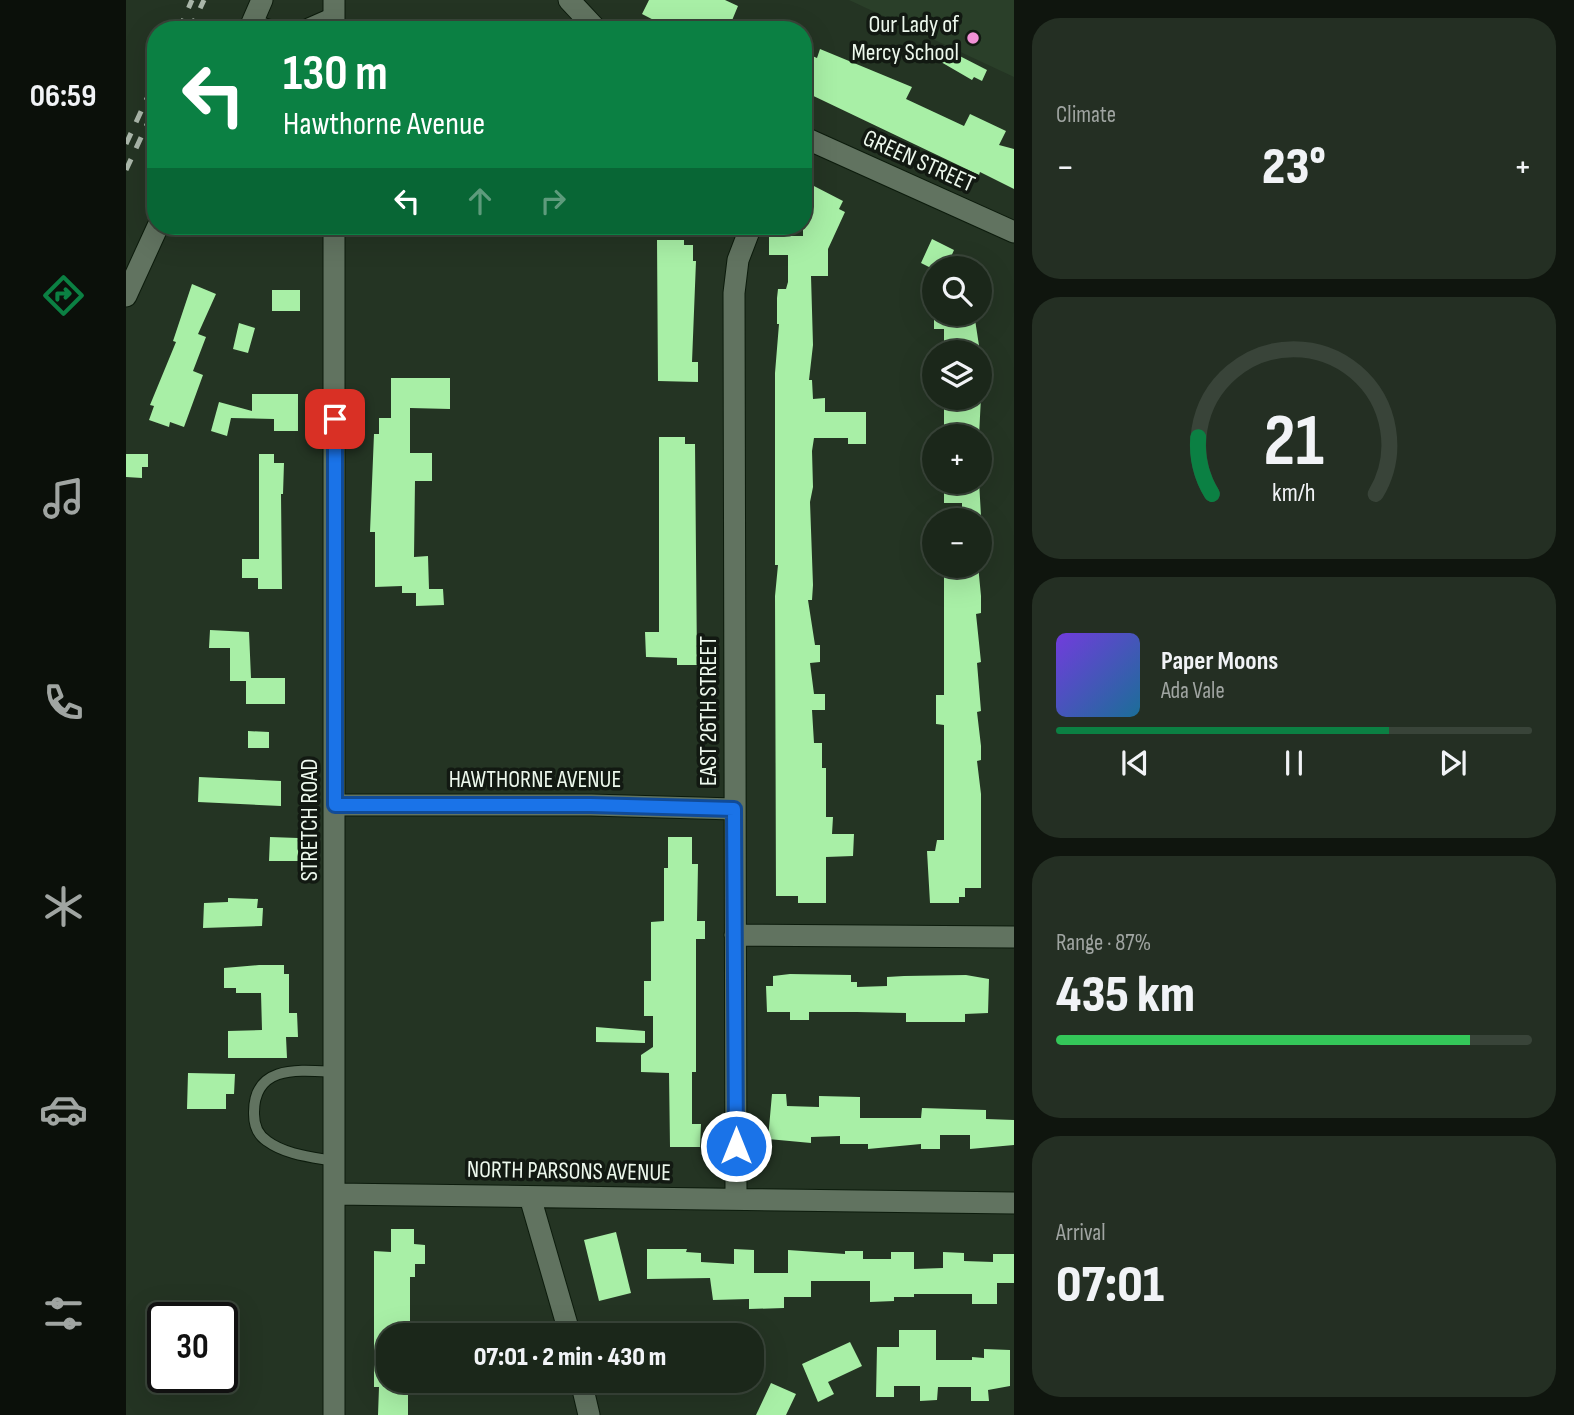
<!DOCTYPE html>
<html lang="en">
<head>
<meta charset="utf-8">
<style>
  body { margin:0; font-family:"Sofia Sans Condensed",sans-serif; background:#242f23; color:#f1f3f6; height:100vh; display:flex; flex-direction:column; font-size:26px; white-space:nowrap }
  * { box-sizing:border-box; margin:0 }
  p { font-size:23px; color:#a0a5a2 }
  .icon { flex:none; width:38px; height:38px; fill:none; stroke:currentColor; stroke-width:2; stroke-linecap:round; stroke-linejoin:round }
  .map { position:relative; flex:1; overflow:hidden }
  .details { display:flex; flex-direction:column; gap:18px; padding:18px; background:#0f150e; width:560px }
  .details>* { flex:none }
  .banner { position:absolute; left:21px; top:21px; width:665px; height:214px; border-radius:28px; box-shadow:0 7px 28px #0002,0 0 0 2px #394439; background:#0b8043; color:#fff; overflow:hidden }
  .fabs { position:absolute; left:796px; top:256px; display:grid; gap:14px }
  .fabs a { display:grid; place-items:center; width:70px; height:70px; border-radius:50%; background:#1b271a; box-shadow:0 7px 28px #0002,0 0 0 2px #394439; font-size:35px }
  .speed { position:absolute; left:21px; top:1302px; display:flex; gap:14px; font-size:35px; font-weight:700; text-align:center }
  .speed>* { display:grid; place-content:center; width:91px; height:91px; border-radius:50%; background:#1b271a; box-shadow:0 7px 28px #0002,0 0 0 2px #394439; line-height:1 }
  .speed .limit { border:4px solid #111; border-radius:10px; background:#fff; color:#111 }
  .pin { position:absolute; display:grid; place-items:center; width:60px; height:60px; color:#fff; margin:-30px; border-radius:14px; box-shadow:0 4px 10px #0006 }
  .me { position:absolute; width:77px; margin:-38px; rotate:0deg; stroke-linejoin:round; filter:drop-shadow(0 0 5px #0008) }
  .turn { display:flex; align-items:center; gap:24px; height:147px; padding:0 21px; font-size:32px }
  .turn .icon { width:91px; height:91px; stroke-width:2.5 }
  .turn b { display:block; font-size:49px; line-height:60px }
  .lanes { display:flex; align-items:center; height:66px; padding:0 21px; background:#0003; justify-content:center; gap:35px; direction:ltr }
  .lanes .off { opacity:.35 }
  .big { font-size:52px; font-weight:800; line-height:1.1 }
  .details .widget { flex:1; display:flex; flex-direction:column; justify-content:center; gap:10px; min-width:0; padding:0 24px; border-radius:28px; background:#242f23 }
  .details .dial { align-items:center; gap:0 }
  .dial svg { height:182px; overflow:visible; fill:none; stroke:#394439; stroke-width:7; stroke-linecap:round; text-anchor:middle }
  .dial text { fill:#f1f3f6; stroke:none }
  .song { display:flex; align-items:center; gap:21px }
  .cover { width:84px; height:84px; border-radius:10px; background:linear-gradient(135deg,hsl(260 70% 55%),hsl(200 70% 35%)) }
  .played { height:7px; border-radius:4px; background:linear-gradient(90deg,#0b8043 70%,#394439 70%) }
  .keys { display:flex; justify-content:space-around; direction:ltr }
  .heat { display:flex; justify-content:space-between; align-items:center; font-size:38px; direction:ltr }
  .charge { height:10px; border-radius:5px; background:linear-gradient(90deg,#34c759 87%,#394439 0) }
  .trip { position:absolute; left:250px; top:1323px; width:388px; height:70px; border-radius:28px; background:#1b271a; box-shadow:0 7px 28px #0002,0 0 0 2px #394439; font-weight:800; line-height:70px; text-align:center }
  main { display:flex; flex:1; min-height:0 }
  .menu { display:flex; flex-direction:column; width:126px; justify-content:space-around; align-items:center; background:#0b100a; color:#a0a5a2 }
  .menu .icon { width:49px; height:49px }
  .menu .current { color:#0b8043 }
  .menu b { font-size:32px; color:#f1f3f6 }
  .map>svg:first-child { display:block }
  .built { fill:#2a3f29 }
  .building { fill:#a8efa6 }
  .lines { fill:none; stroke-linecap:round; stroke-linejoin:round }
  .service-casing { stroke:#0c1b0c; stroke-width:12 }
  .minor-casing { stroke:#0c1b0c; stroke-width:23 }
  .tertiary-casing { stroke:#0c1b0c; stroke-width:23 }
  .service { stroke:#617360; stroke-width:10 }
  .minor { stroke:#617360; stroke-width:21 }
  .tertiary { stroke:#617360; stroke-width:21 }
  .rail { stroke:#aab7aa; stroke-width:5; stroke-dasharray:12 12; stroke-linecap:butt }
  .route-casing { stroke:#114b97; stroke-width:18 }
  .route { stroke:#1a73e8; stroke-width:12 }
  .poi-dot { fill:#f291d6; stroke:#121912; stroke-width:2.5 }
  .labels { text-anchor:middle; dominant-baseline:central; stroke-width:7; stroke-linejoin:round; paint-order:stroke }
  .poi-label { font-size:24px; fill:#edf8ed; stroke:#121912; text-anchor:end }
  .street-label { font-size:24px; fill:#edf8ed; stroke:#121912 }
</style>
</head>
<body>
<main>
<nav class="menu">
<b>06:59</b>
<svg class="icon current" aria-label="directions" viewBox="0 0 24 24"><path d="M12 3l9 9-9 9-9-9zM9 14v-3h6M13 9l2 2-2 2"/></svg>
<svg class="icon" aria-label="music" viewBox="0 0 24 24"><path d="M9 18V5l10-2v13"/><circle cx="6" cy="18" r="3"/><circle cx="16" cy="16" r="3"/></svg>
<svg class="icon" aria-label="phone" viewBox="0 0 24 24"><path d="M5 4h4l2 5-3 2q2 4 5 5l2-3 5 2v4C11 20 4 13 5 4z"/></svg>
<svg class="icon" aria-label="climate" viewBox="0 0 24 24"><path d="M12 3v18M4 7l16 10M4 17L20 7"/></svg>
<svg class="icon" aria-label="car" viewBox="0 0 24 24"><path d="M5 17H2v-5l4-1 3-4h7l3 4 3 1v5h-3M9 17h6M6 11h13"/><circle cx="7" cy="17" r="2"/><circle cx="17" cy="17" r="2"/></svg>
<svg class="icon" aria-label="filters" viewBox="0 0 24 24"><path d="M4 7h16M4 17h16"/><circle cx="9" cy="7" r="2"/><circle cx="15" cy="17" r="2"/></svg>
</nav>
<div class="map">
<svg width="888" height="1415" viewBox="0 0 888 1415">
  <rect width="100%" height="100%" fill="#243423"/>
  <path class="built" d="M723 0H888V77Z"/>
  <path class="building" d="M523 0H599L612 6 602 30H547L516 14Z
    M694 49 786 87 780 99 838 126 844 114 880 131 873 145 888 149V189L854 172 853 175 677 91V52L691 58Z
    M822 50 861 70 856 81 848 77 846 80 815 62Z
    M686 185 717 201 713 209 719 212 702 249V276H685L687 345 683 380H686L687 399 699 398V412H740V444H722V438H688L686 451 687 487 684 502 687 585 686 600H682L689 645H694V662L684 663 688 694H699V710H686L688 743H696V768H700V817H707L706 834H728L727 856 700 857V903H672V896H650L649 596 652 565H649V373L653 324H651V298L652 289H660L662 282V255H643V236H677V203Z
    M806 239 828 250 820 268H805L795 263Z
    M531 240H558V245H567V261H570L566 362H572V382L532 381Z
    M66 284 90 294 72 334 80 337 67 371 77 375 58 427 44 422 43 427 23 420 28 406 24 405 50 342 47 341Z
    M146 290H174V311H146Z
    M808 313H848L854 352H818V329H808Z
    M113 323 129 328 122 353 107 349Z
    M265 378H324V409L284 408V453H306V481H289L288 557 302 556 303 589H317L318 605 290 606V593H276V586L249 587V532H244L248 434H253V418H265Z
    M126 394H172V431H148V419L105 418 101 436 85 431 93 402 126 411Z
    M818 397H855L853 436H818Z
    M533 437H559V444H569L571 665H551V658L520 657 519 632H533Z
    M0 454H22V467H16V478L0 477Z
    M133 454H148V463H158L157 494H155L156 589H132V578H116V559H133Z
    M818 481H853L855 516H836V503H818Z
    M818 565H852L855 596V613L850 614 855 662 851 663 855 711 851 712 855 746V760L851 761 855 794V888H839V897H833V903H804L801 851H809L811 840H818V725L810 724V695H818Z
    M84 630 123 632 125 678H159V704H120V681H104V648H83Z
    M122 731 143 732V748H122Z
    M73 777 155 781V806L72 802Z
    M144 837 172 838V861H143Z
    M542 837H566V864H572L571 921H579V939H570V1072H566V1124H575L574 1147H544L543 1073 515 1072V1055L527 1047V1016H518V981H525V922L538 921V868H542Z
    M102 898 132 899 131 908H137L136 926 77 928 78 903 102 902Z
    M133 965H158V974H163V1013H171L172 1037H160L161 1058H102V1031L136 1030 135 993H110V988H98V968Z
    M664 974 725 975V982H731V987L761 986V977L778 976 840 975 863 979 862 1013 839 1014V1022H780V1013L731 1012H683V1020H664V1012H641L640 986H647V976Z
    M470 1027 519 1031V1043L470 1042Z
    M62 1073 109 1074 108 1094H100V1109H61Z
    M646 1094H660L661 1106 693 1107V1096L734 1097V1118H795L796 1108 860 1110V1119L888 1120V1145L844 1149V1135H814V1149H795V1144L742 1149V1144H714V1136L685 1137V1143L642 1139Z
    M265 1229H288V1244L299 1245V1264H289V1277H284V1330H262V1381H282V1415H252L253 1387H248V1251L265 1252Z
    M490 1232 505 1293 473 1301 458 1240Z
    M521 1249H561L560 1252 575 1253V1262L608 1264V1249L628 1250V1273H662V1250L719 1254V1251H737V1259H765V1252H788V1269L817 1268V1252L838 1253V1261L867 1262V1254H888V1283H871V1304H846V1294H788V1297H768V1301L744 1302V1281H685V1297H658V1308L623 1309V1299L587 1300 584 1278 521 1279Z
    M773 1330H810V1360H846V1357L858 1358V1349L884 1350V1386L862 1390 863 1401H845V1387H812L811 1400 794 1401V1386H768V1397H750L751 1347H773Z
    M724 1342 736 1366 702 1382 708 1394 692 1402 676 1364Z
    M645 1383 670 1394 660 1415H630Z"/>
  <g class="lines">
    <defs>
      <path id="service" d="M127 20 162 30
        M167 30 208 12
        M208 1161C186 1157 160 1155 141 1141 132 1135 128 1125 128 1114 127 1064 173 1070 209 1072"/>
      <path id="minor" d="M208 0V30
        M443 0 471 30
        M677 137 888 232
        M209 805H465L608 809
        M609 935 888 937
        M208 1194 888 1203
        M404 1197 444 1335
        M610 1199 608 293 612 260 625 226
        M455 1381 463 1415
        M208 1415V226"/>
      <path id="tertiary" d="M123 30 136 0
        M0 296 32 226"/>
    </defs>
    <use href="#service" class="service-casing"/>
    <use href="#minor" class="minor-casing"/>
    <use href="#tertiary" class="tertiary-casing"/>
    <use href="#service" class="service"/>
    <use href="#minor" class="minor"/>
    <use href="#tertiary" class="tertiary"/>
    <path class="rail" d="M53 30 66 0
      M64 30 78 0
      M0 144 30 79
      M0 170 30 105"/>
  </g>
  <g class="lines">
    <defs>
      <path id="route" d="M209 419V805H465L608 809 610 1146"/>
    </defs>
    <use href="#route" class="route-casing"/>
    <use href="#route" class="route"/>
  </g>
  <circle class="poi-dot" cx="847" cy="38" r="7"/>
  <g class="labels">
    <g class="poi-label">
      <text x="833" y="24">Our Lady of<tspan x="833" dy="28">Mercy School</tspan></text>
    </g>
    <g class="street-label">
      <text transform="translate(793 161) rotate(24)">GREEN STREET</text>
      <text transform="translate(582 711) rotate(-90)">EAST 26TH STREET</text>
      <text x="409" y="779">HAWTHORNE AVENUE</text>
      <text transform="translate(183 820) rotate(-90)">STRETCH ROAD</text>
      <text transform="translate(443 1171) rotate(1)">NORTH PARSONS AVENUE</text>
    </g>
  </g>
</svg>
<div class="fabs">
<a><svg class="icon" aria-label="search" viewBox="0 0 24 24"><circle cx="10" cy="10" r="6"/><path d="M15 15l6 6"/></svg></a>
<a><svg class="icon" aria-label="layers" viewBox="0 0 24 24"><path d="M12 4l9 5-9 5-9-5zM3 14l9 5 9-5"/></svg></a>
<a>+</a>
<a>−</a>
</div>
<div class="speed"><div class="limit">30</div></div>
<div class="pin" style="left:209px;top:419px;background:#d93025"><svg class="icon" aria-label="arrive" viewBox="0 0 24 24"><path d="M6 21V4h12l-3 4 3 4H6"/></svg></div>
<svg class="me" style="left:610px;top:1146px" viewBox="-20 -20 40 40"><circle r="17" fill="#1a73e8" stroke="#fff" stroke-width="3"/><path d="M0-11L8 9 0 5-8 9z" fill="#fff"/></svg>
<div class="trip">07:01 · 2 min · 430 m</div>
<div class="banner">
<div class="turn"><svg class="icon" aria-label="left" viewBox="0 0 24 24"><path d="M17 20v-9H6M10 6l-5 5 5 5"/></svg><div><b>130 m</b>Hawthorne Avenue</div></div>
<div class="lanes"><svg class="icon" aria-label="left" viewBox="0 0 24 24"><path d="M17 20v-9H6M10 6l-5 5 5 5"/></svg><svg class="icon off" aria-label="ahead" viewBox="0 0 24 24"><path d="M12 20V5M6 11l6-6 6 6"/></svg><svg class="icon off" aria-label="right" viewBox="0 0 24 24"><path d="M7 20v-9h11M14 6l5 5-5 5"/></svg></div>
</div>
</div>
<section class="details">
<div class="widget"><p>Climate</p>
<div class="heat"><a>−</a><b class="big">23°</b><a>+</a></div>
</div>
<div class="widget dial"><svg viewBox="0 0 100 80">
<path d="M14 69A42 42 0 1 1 86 69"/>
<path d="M14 69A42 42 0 0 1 8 44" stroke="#0b8043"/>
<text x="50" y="56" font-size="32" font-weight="700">21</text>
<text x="50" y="72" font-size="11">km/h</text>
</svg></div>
<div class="widget">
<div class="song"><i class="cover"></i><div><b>Paper Moons</b><p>Ada Vale</p></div></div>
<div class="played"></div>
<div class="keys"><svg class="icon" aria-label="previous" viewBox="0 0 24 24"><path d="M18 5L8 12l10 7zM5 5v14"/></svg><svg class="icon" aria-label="pause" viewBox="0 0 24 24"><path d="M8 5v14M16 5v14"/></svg><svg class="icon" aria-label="next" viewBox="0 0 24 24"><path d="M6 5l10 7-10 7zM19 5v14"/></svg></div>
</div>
<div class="widget"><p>Range · 87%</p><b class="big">435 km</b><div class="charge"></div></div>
<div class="widget"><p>Arrival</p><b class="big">07:01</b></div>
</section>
</main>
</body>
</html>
